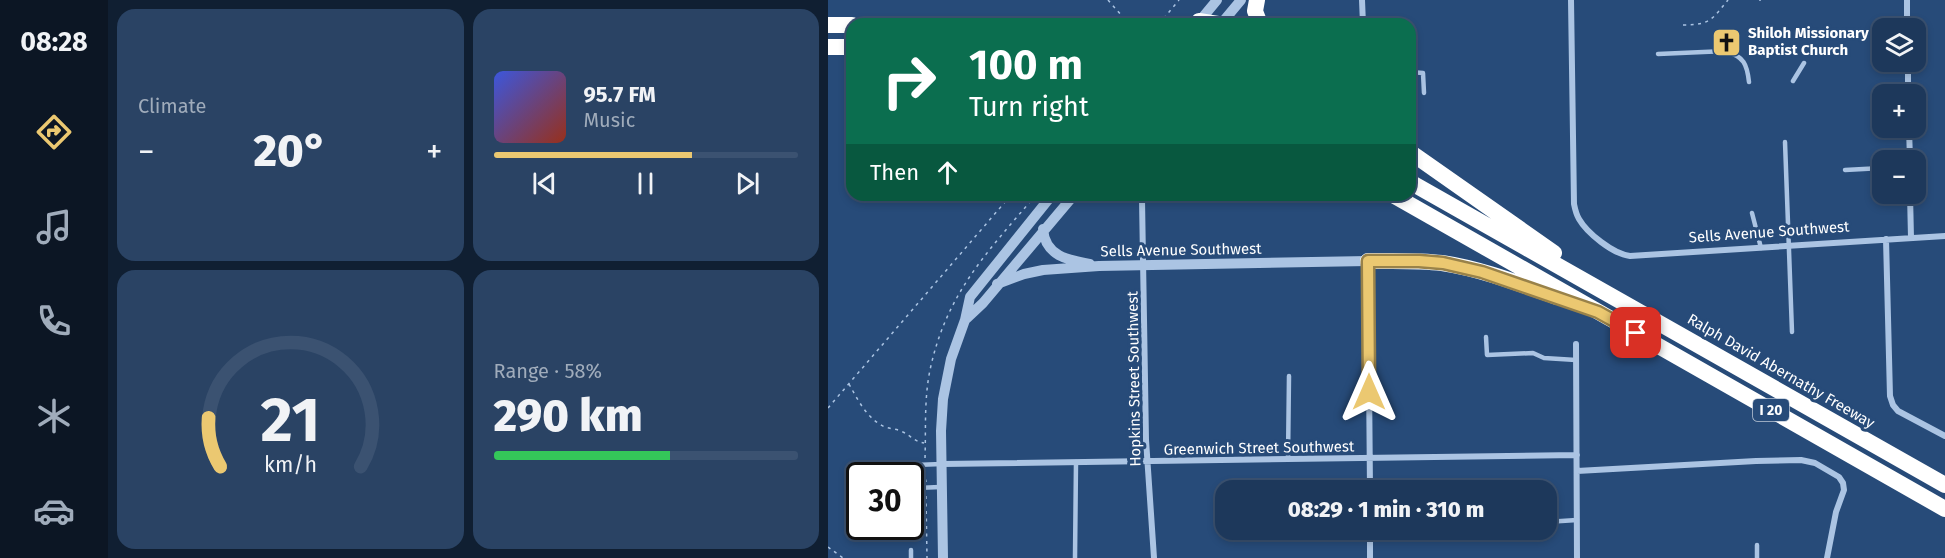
<!DOCTYPE html>
<html lang="en">
<head>
<meta charset="utf-8">
<style>
  body { margin:0; font-family:"Fira Sans",sans-serif; background:#2a4364; color:#f1f3f6; height:100vh; display:flex; flex-direction:column; font-size:22px; white-space:nowrap }
  * { box-sizing:border-box; margin:0 }
  p { font-size:20px; color:#a0acbb }
  .icon { flex:none; width:33px; height:33px; fill:none; stroke:currentColor; stroke-width:2; stroke-linecap:round; stroke-linejoin:round }
  .map { position:relative; flex:1; overflow:hidden }
  .details { display:flex; flex-direction:column; gap:9px; padding:9px; background:#101f32; width:720px }
  .details>* { flex:none }
  .banner { position:absolute; left:18px; top:18px; width:570px; height:183px; border-radius:18px; box-shadow:0 3px 9px #0003,0 0 0 2px #3b5271; background:#0b6e4f; color:#fff; overflow:hidden }
  .controls { position:absolute; left:1044px; top:18px; display:grid; gap:12px }
  .controls a { display:grid; place-items:center; width:54px; height:54px; border-radius:12px; background:#1d385b; box-shadow:0 3px 9px #0003,0 0 0 2px #3b5271; font-size:30px }
  .speed { position:absolute; left:18px; top:462px; display:flex; gap:12px; font-size:30px; font-weight:700; text-align:center }
  .speed>* { display:grid; place-content:center; width:78px; height:78px; border-radius:50%; background:#1d385b; box-shadow:0 3px 9px #0003,0 0 0 2px #3b5271; line-height:1 }
  .speed .limit { border:3px solid #111; border-radius:9px; background:#fff; color:#111 }
  .pin { position:absolute; display:grid; place-items:center; width:51px; height:51px; color:#fff; margin:-26px; border-radius:12px; box-shadow:0 3px 9px #0006 }
  .me { position:absolute; width:66px; margin:-33px; rotate:0deg; stroke-linejoin:round; filter:drop-shadow(0 0 4px #0008) }
  .turn { display:flex; align-items:center; gap:21px; height:126px; padding:0 24px; font-size:27px }
  .turn .icon { width:78px; height:78px; stroke-width:2.5 }
  .turn b { display:block; font-size:42px; line-height:51px }
  .then { display:flex; align-items:center; height:57px; padding:0 24px; background:#0003; gap:12px; font-size:22px }
  .big { font-size:45px; font-weight:800; line-height:1.1 }
  .details .widget { flex:1; display:flex; flex-direction:column; justify-content:center; gap:9px; min-width:0; padding:0 21px; border-radius:18px; background:#2a4364 }
  .details .dial { align-items:center; gap:0 }
  .dial svg { height:156px; overflow:visible; fill:none; stroke:#3b5271; stroke-width:7; stroke-linecap:round; text-anchor:middle }
  .dial text { fill:#f1f3f6; stroke:none }
  .song { display:flex; align-items:center; gap:18px }
  .cover { width:72px; height:72px; border-radius:9px; background:linear-gradient(135deg,hsl(230 70% 55%),hsl(10 70% 35%)) }
  .played { height:6px; border-radius:3px; background:linear-gradient(90deg,#ebc871 65%,#3b5271 65%) }
  .keys { display:flex; justify-content:space-around; direction:ltr }
  .heat { display:flex; justify-content:space-between; align-items:center; font-size:33px; direction:ltr }
  .charge { height:9px; border-radius:4px; background:linear-gradient(90deg,#34c759 58%,#3b5271 0) }
  .details .tiles { flex:1; display:grid; gap:9px; grid-template-columns:repeat(2,1fr) }
  .trip { position:absolute; left:387px; top:480px; width:342px; height:60px; border-radius:18px; background:#1d385b; box-shadow:0 3px 9px #0003,0 0 0 2px #3b5271; font-weight:800; line-height:60px; text-align:center }
  main { display:flex; flex:1; min-height:0 }
  .dock { display:flex; flex-direction:column; width:108px; justify-content:space-around; align-items:center; background:#0c1624; color:#a0acbb }
  .dock .icon { width:42px; height:42px }
  .dock .selected { color:#ebc871 }
  .dock b { font-size:27px; color:#f1f3f6 }
  .map>svg:first-child { display:block }
  .lines { fill:none; stroke-linecap:round; stroke-linejoin:round }
  .path { stroke:#abc4e3; stroke-width:1.5; stroke-dasharray:3 4.5; stroke-linecap:butt }
  .service { stroke:#abc4e3; stroke-width:4.5 }
  .minor { stroke:#abc4e3; stroke-width:6 }
  .tertiary { stroke:#abc4e3; stroke-width:10 }
  .motorway { stroke:#fff; stroke-width:16 }
  .route-casing { stroke:#998249; stroke-width:15 }
  .route { stroke:#ebc871; stroke-width:10 }
  .labels { text-anchor:middle; dominant-baseline:central; stroke-width:6; stroke-linejoin:round; paint-order:stroke }
  .shield { fill:#274b79; stroke:#bec9d7; stroke-width:1.5 }
  .shield-label { font-size:14px; font-weight:bold; fill:#fff }
  .poi-label { font-size:15px; font-weight:bold; fill:#fff; stroke:#274b79; text-anchor:start }
  .street-label { font-size:15px; fill:#fff; stroke:#274b79 }
</style>
</head>
<body>
<main>
<nav class="dock">
<b>08:28</b>
<svg class="icon selected" aria-label="directions" viewBox="0 0 24 24"><path d="M12 3l9 9-9 9-9-9zM9 14v-3h6M13 9l2 2-2 2"/></svg>
<svg class="icon" aria-label="music" viewBox="0 0 24 24"><path d="M9 18V5l10-2v13"/><circle cx="6" cy="18" r="3"/><circle cx="16" cy="16" r="3"/></svg>
<svg class="icon" aria-label="phone" viewBox="0 0 24 24"><path d="M5 4h4l2 5-3 2q2 4 5 5l2-3 5 2v4C11 20 4 13 5 4z"/></svg>
<svg class="icon" aria-label="climate" viewBox="0 0 24 24"><path d="M12 3v18M4 7l16 10M4 17L20 7"/></svg>
<svg class="icon" aria-label="car" viewBox="0 0 24 24"><path d="M5 17H2v-5l4-1 3-4h7l3 4 3 1v5h-3M9 17h6M6 11h13"/><circle cx="7" cy="17" r="2"/><circle cx="17" cy="17" r="2"/></svg>
</nav>
<section class="details">
<div class="tiles">
<div class="widget"><p>Climate</p>
<div class="heat"><a>−</a><b class="big">20°</b><a>+</a></div>
</div>
<div class="widget">
<div class="song"><i class="cover"></i><div><b>95.7 FM</b><p>Music</p></div></div>
<div class="played"></div>
<div class="keys"><svg class="icon" aria-label="previous" viewBox="0 0 24 24"><path d="M18 5L8 12l10 7zM5 5v14"/></svg><svg class="icon" aria-label="pause" viewBox="0 0 24 24"><path d="M8 5v14M16 5v14"/></svg><svg class="icon" aria-label="next" viewBox="0 0 24 24"><path d="M6 5l10 7-10 7zM19 5v14"/></svg></div>
</div>
<div class="widget dial"><svg viewBox="0 0 100 80">
<path d="M14 69A42 42 0 1 1 86 69"/>
<path d="M14 69A42 42 0 0 1 8 44" stroke="#ebc871"/>
<text x="50" y="56" font-size="32" font-weight="700">21</text>
<text x="50" y="72" font-size="11">km/h</text>
</svg></div>
<div class="widget"><p>Range · 58%</p><b class="big">290 km</b><div class="charge"></div></div>
</div>
</section>
<div class="map">
<svg width="1117" height="558" viewBox="0 0 1117 558">
  <rect width="100%" height="100%" fill="#274b79"/>
  <g class="lines">
    <path class="path" d="M280 0 301 24
      M932 0V1
      M331 24 351 0
      M855 25C883 25 884 19 900 0
      M21 384C30 400 39 419 57 427 63 429 70 429 75 432 83 436 87 442 96 443
      M0 408 183 195
      M97 458C98 429 96 399 102 370 118 294 159 252 208 195
      M97 472 98 482
      M98 496 99 558
      M0 547 15 558"/>
    <path class="service" d="M830 54 898 51C916 57 919 64 921 82
      M582 72 595 73 596 93
      M965 81 976 63
      M957 142 964 332
      M1017 170 1054 168
      M924 213 933 248
      M658 337 659 355 705 353 716 358 748 360
      M460 459 461 376
      M25 473 74 471 87 465 114 464
      M83 507V494L89 488 112 487
      M718 522 749 520
      M692 534V530
      M929 545V558
      M83 550V558
      M247 558 248 462"/>
    <path class="minor" d="M534 0 535 24
      M743 0 746 204C747 209 748 214 751 219 759 233 785 254 802 256L1117 236
      M1079 0V28
      M1080 62V94
      M1081 128 1082 160
      M1082 194 1083 238
      M314 199 318 440 326 558
      M1058 239 1062 396 1065 405 1070 411 1117 436
      M540 262 542 490
      M748 344 749 558
      M114 464 749 455
      M749 471 928 461 973 460 987 463 1011 477 1015 483 1016 490 1008 512 999 558
      M542 530V558"/>
    <path class="tertiary" d="M370 23 389 0
      M393 24 413 0
      M215 229C217 256 240 260 262 264
      M169 284 196 274 215 270 271 266 540 261
      M138 319 155 303 246 195
      M115 558 113 431 115 399 123 359 137 320 142 297 224 195"/>
    <path class="motorway" d="M429 0 427 11 432 24
      M371 21 390 24
      M0 25H24
      M0 47H24
      M582 152 726 253
      M582 182 1117 485
      M565 195 1117 509
      M540 261C565 261 590 260 614 263 654 269 692 284 729 297"/>
  </g>
  <g class="lines">
    <defs>
      <path id="route" d="M541 392 540 261H591L615 263 654 272 770 312 808 333"/>
    </defs>
    <use href="#route" class="route-casing"/>
    <use href="#route" class="route"/>
  </g>
  <defs>
    <symbol id="church-square" viewBox="-11 -11 22 22"><rect x="-9" y="-9" width="18" height="18" rx="4" fill="#ebc871" stroke="#274b79"/><path d="M-1.2-6h2.4v3.5h3.3v2.4h-3.3V6h-2.4V-.1h-3.3v-2.4h3.3Z" fill="#111"/></symbol>
  </defs>
  <g fill-rule="evenodd">
    <use href="#church-square" x="882" y="26" width="33" height="33"/>
  </g>
  <g class="labels">
    <rect class="shield" x="925" y="399" width="36" height="22" rx="4.5"/>
    <g class="shield-label">
      <text x="943" y="410">I 20</text>
    </g>
    <g class="poi-label">
      <text x="920" y="33">Shiloh Missionary<tspan x="920" dy="17">Baptist Church</tspan></text>
    </g>
    <g class="street-label">
      <text transform="translate(941 232) rotate(-4)">Sells Avenue Southwest</text>
      <text transform="translate(353 250) rotate(-1)">Sells Avenue Southwest</text>
      <text transform="translate(953 371) rotate(30)">Ralph David Abernathy Freeway</text>
      <text transform="translate(306 379) rotate(-91)">Hopkins Street Southwest</text>
      <text transform="translate(431 448) rotate(-1)">Greenwich Street Southwest</text>
    </g>
  </g>
</svg>
<div class="controls">
<a><svg class="icon" aria-label="layers" viewBox="0 0 24 24"><path d="M12 4l9 5-9 5-9-5zM3 14l9 5 9-5"/></svg></a>
<a>+</a>
<a>−</a>
</div>
<div class="speed"><div class="limit">30</div></div>
<div class="pin" style="left:808px;top:333px;background:#d93025"><svg class="icon" aria-label="arrive" viewBox="0 0 24 24"><path d="M6 21V4h12l-3 4 3 4H6"/></svg></div>
<svg class="me" style="left:541px;top:392px" viewBox="-20 -20 40 40"><path d="M0-17L14 15 0 8-14 15z" fill="#ebc871" stroke="#fff" stroke-width="4"/></svg>
<div class="trip">08:29 · 1 min · 310 m</div>
<div class="banner">
<div class="turn"><svg class="icon" aria-label="right" viewBox="0 0 24 24"><path d="M7 20v-9h11M14 6l5 5-5 5"/></svg><div><b>100 m</b>Turn right</div></div>
<div class="then">Then<svg class="icon" aria-label="ahead" viewBox="0 0 24 24"><path d="M12 20V5M6 11l6-6 6 6"/></svg></div>
</div>
</div>
</main>
</body>
</html>
